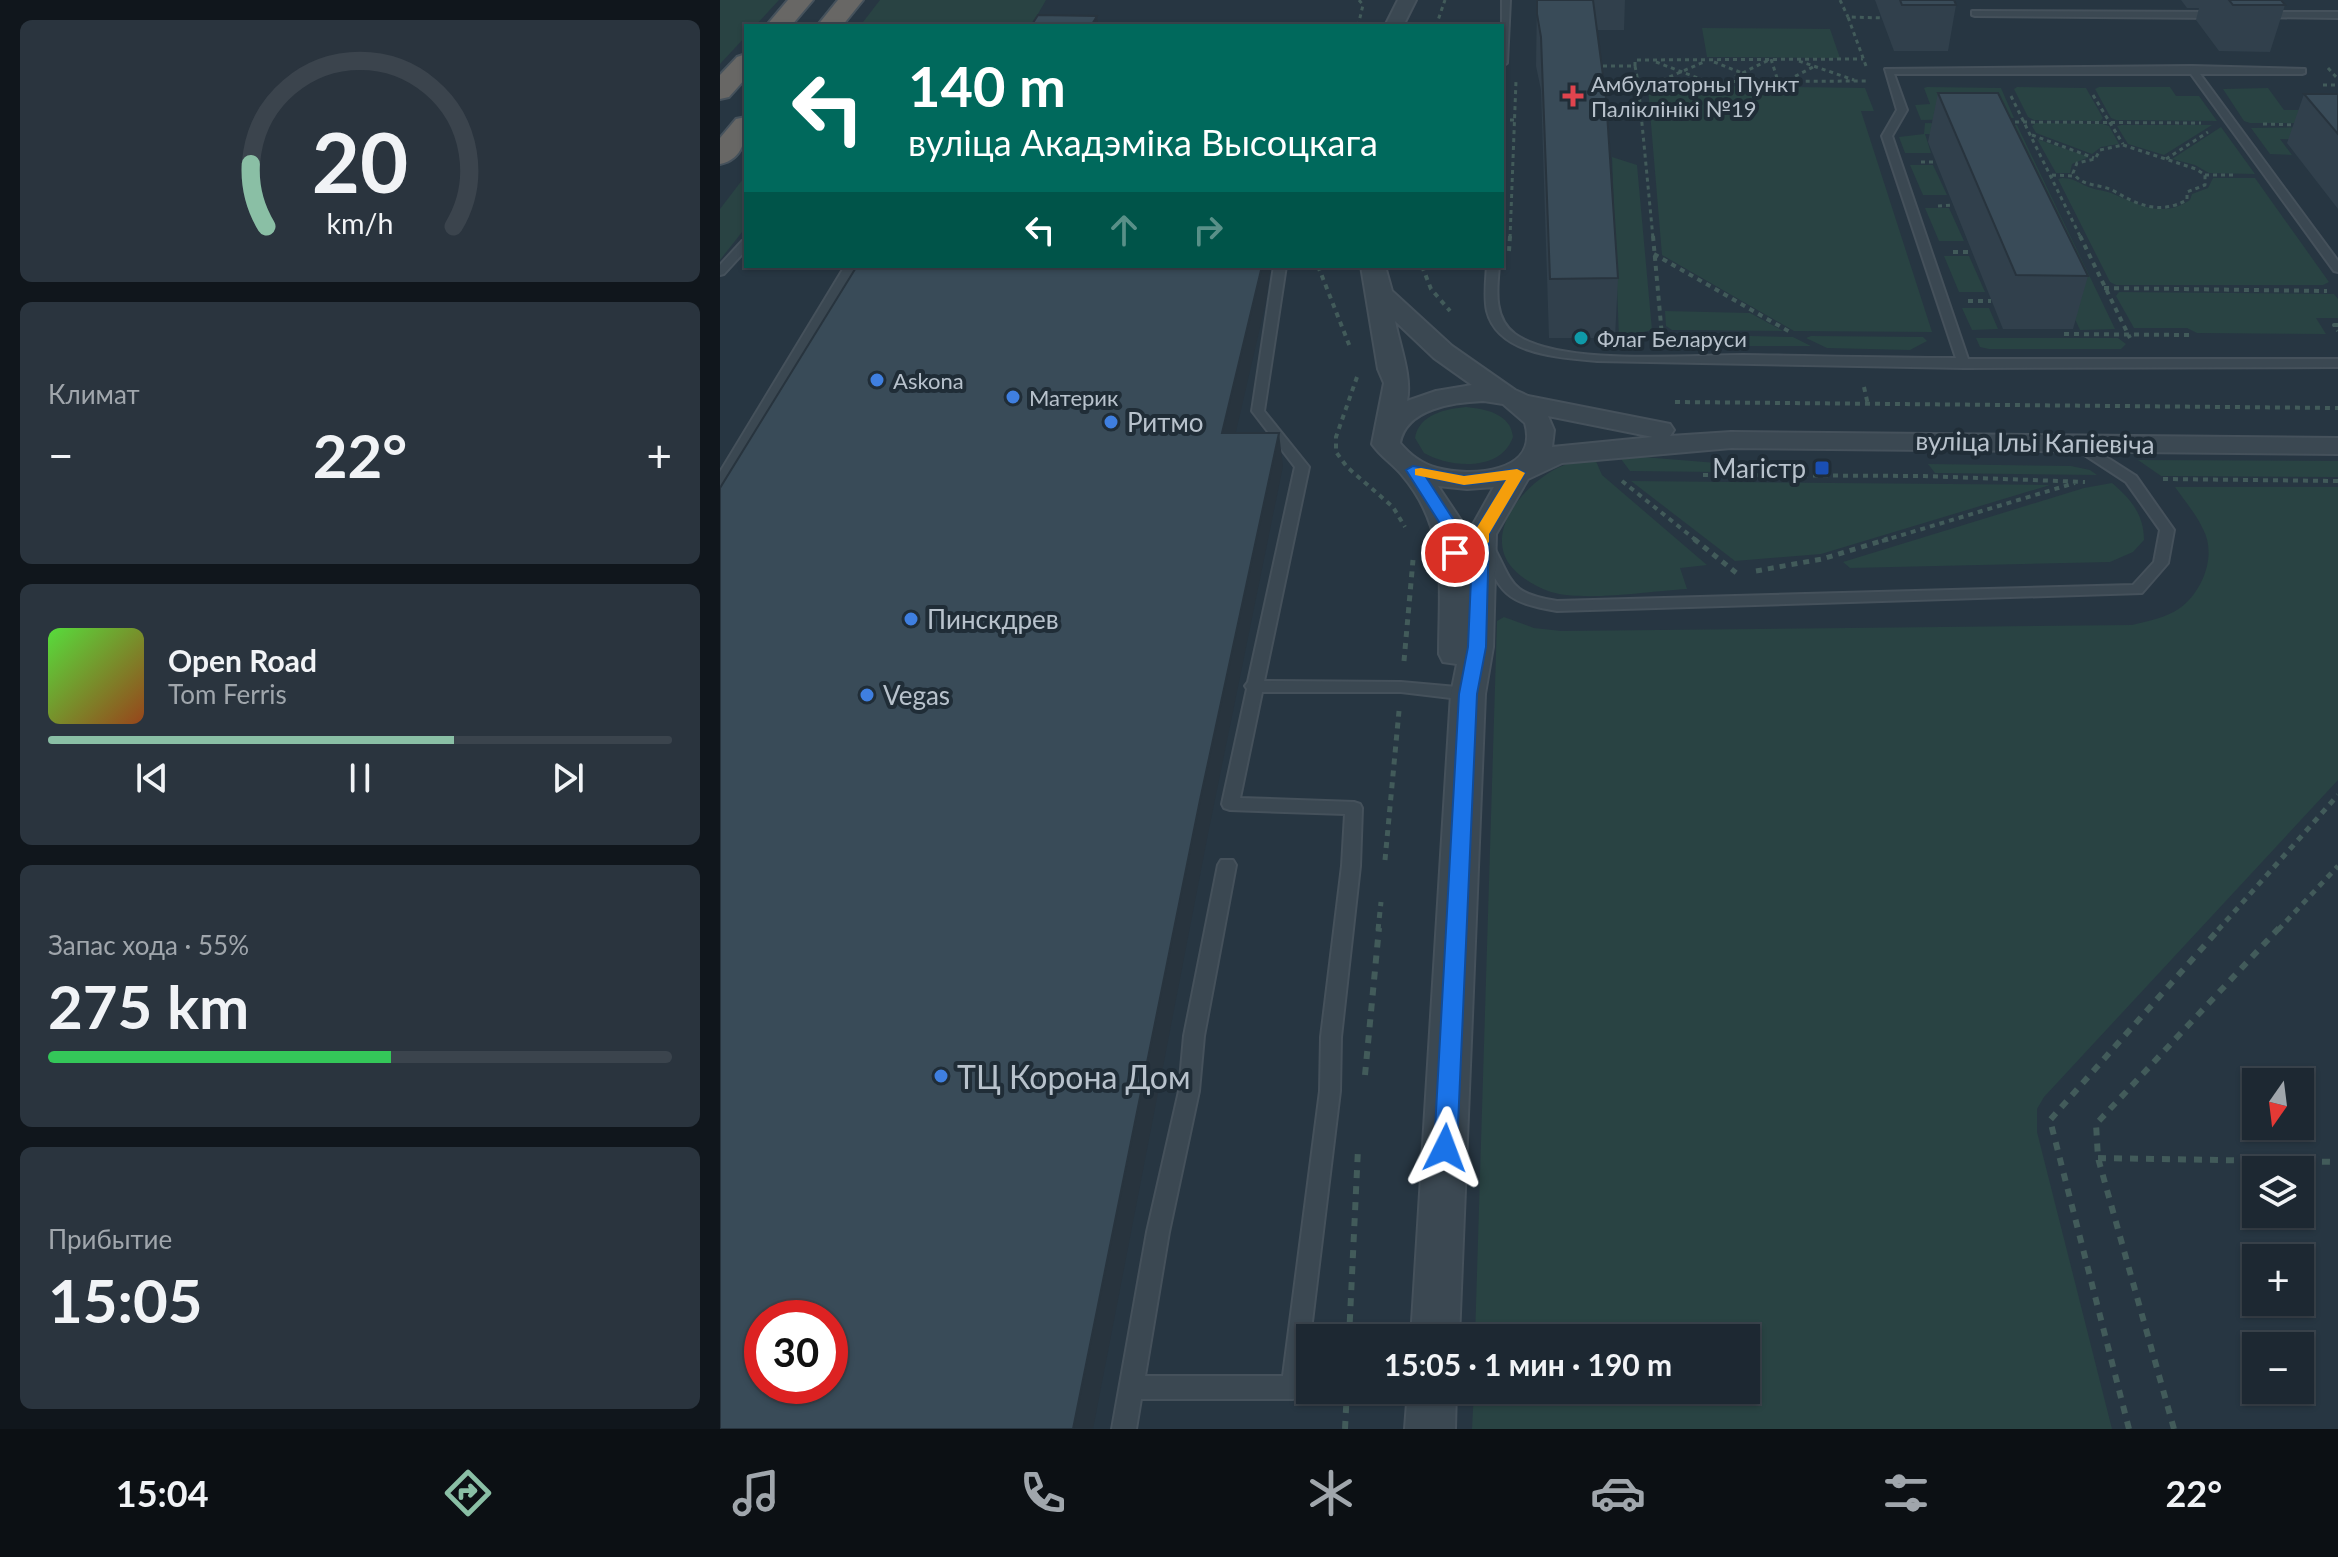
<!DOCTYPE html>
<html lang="ru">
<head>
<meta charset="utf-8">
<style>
  body { margin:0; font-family:Lato,sans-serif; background:#2a343e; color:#f1f3f6; height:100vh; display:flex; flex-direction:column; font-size:30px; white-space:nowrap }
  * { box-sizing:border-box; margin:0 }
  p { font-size:26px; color:#a0a6ac }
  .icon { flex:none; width:44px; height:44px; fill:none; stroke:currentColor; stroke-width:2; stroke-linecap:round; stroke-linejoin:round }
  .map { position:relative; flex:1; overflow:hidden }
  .side { display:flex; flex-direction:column; gap:20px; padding:20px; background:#10161c; width:720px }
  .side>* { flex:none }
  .top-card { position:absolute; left:24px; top:24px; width:760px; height:244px; border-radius:0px; box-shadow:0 2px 6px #0004,0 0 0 2px #3b444d; background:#00695c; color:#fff; overflow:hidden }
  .needle { width:52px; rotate:194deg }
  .buttons { position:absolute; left:1522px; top:1068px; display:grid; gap:16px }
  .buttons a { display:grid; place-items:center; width:72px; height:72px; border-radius:0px; background:#1d2832; box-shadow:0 2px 6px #0004,0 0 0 2px #3b444d; font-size:40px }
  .speed { position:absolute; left:24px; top:1300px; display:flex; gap:16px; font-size:40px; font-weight:700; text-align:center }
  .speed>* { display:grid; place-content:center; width:104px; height:104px; border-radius:50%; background:#1d2832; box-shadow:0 2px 6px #0004,0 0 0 2px #3b444d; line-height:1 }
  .speed .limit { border:12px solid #d22; background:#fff; color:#111 }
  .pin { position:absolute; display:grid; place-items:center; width:68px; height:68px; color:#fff; margin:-34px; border:4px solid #fff; border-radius:50%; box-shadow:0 2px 8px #0007 }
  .me { position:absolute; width:88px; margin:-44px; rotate:3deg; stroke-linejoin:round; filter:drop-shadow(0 0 6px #0008) }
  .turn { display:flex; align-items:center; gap:28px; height:168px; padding:0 32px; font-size:36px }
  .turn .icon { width:104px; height:104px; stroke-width:2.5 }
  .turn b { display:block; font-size:56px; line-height:68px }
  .lanes { display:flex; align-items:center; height:76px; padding:0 32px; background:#0003; justify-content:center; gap:40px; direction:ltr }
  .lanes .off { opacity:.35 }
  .big { font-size:60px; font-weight:700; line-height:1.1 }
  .side .tile { flex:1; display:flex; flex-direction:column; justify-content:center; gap:12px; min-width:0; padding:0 28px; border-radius:12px; background:#2a343e }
  .side .dial { align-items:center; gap:0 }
  .dial svg { height:208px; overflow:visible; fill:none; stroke:#3b444d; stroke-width:7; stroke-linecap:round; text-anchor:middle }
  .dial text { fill:#f1f3f6; stroke:none }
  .song { display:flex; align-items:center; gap:24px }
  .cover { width:96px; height:96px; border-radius:12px; background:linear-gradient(135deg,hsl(110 70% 55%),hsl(20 70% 35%)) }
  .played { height:8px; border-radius:4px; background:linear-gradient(90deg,#8abfa5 65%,#3b444d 65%) }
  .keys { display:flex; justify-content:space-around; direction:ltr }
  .heat { display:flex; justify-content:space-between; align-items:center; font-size:44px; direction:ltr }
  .charge { height:12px; border-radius:6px; background:linear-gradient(90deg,#34c759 55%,#3b444d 0) }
  .trip { position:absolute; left:576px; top:1324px; width:464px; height:80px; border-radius:0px; background:#1d2832; box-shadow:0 2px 6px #0004,0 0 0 2px #3b444d; font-weight:700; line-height:80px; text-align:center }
  .tabs { display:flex; height:128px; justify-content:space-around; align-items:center; background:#0c1014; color:#a0a6ac }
  .tabs .icon { width:56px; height:56px }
  .tabs .current { color:#8abfa5 }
  .tabs b { font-size:36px; color:#f1f3f6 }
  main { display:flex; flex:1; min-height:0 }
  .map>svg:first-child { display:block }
  .green { fill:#294343 }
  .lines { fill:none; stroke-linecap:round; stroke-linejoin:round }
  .service-casing { stroke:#45515b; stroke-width:4 }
  .minor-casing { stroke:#45515b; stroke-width:4 }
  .trunk-casing { stroke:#46525c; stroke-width:4 }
  .path-far3 { stroke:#425b5a; stroke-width:3; stroke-dasharray:4 4; stroke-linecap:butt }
  .path-far2 { stroke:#425b5a; stroke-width:4; stroke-dasharray:5 5; stroke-linecap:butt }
  .path-far1 { stroke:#425b5a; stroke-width:5; stroke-dasharray:6 6; stroke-linecap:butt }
  .path { stroke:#425b5a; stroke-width:6; stroke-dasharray:8 8; stroke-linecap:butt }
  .service { fill:#3b4852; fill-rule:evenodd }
  .minor { fill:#3b4852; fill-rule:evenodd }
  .trunk { fill:#686765; fill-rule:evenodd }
  .wall { fill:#31404c }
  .shaded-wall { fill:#28343e }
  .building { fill:#394b58; stroke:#28343e; stroke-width:2; fill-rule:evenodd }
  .route { fill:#1a73e8; stroke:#114b97; stroke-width:2 }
  .slow { fill:#f59e0b }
  .health-dot { fill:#e0444e; stroke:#202d37; stroke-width:3 }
  .culture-dot { fill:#0f9aa8; stroke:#202d37; stroke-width:3 }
  .shop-dot { fill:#3f7fe0; stroke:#202d37; stroke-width:3 }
  .transit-dot { fill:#1a4fb4; stroke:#202d37; stroke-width:3 }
  .labels { text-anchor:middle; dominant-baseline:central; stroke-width:8; stroke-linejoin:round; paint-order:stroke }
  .far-poi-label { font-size:22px; fill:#b8c2cc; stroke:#202d37; text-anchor:start }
  .poi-label { font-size:26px; fill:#b8c2cc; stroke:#202d37; text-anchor:start }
  .street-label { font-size:26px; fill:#b8c2cc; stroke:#202d37 }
  .near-poi-label { font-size:32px; fill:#b8c2cc; stroke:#202d37; text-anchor:start }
</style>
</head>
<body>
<main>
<section class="side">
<div class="tile dial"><svg viewBox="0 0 100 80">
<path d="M14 69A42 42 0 1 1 86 69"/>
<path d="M14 69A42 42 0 0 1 8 45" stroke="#8abfa5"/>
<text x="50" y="56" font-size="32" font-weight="700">20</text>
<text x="50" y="72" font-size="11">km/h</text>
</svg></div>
<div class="tile"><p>Климат</p>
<div class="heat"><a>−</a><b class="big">22°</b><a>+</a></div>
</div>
<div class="tile">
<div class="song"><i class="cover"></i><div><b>Open Road</b><p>Tom Ferris</p></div></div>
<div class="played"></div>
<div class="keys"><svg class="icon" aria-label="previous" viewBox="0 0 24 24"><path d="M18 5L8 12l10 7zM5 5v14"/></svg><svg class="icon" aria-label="pause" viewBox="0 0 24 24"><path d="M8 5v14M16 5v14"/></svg><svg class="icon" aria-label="next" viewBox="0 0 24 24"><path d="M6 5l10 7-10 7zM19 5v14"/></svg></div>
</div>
<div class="tile"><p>Запас хода · 55%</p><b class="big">275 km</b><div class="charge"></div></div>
<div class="tile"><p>Прибытие</p><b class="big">15:05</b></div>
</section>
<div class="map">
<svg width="1618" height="1429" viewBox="0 0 1618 1429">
  <rect width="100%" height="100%" fill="#273642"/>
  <path class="green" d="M0 0H59L35 26H26V36L0 64Z
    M160 0H326L311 26H140Z
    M982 28 1110 29 1120 58 987 57Z
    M936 85 1145 88 1154 111H1141L1212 332 1074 331 942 255 928 88Z
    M1207 87 1281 88 1294 118 1201 120 1195 105 1210 104 1204 88Z
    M1297 87 1366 88 1383 118 1380 121 1314 120 1308 117 1294 89Z
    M1379 87H1450L1456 96H1479L1497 121 1396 120 1391 118 1375 89Z
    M1548 88 1564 110H1618V123H1530L1524 121 1503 89Z
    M1205 123 1297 125 1395 329 1360 330 1271 136 1205 134 1211 153H1185L1179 137 1204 134Z
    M1316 123 1383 124 1389 126 1399 144 1381 147 1372 154 1316 133 1312 126Z
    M1401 125H1492L1444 155 1408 144 1397 126Z
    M1501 127 1535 174 1489 173 1475 165 1452 159Z
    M1618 127V140L1560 139 1572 155 1550 154 1531 128Z
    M1317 139 1369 157 1352 164 1350 173H1336Z
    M892 157 917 165 932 330 899 338Z
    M1190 165H1213L1227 195H1203Z
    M26 175V227L0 260V209Z
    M1342 178C1353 178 1357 182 1366 186 1374 190 1383 190 1391 193 1418 204 1442 219 1470 200L1472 194 1488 188 1493 178H1535L1609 282 1603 285H1396L1390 282 1338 179Z
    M1205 208H1229L1244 241H1219Z
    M1224 256H1249L1265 292H1239Z
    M1399 292 1614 294 1618 299V318H1596L1606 334 1477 333 1467 328H1414L1396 296Z
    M1242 308H1269L1278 329 1252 330Z
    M945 311 1030 313 1063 331 952 330 946 326Z
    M953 334 1073 337 1091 346H956L948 342V337Z
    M1091 336 1203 337 1207 341 1190 350 1107 348 1086 338Z
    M1256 338H1398L1406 344 1401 349H1269L1260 347Z
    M746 407C766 409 791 414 793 437 781 472 730 468 704 453L695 438C699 414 726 409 746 407Z
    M898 455 997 463V472L910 471Z
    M875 459 882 475 987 565 960 568 967 589C930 591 866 602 831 592 816 587 799 577 790 565 762 527 813 474 850 463 858 461 867 460 875 459Z
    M1418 460 1618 461V477L1441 476Z
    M1208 464 1351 466 1370 470 1377 475 1215 473Z
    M911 481 1330 485 1101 554 1015 561Z
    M1392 483C1411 499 1424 515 1424 540L1413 552 1390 562 1130 568 1123 562 1364 488Z
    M1455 487H1618V780L1324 1097 1317 1109V1132L1392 1429H752L754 1390H1026V1338H755L777 621 784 617 814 628 841 631 1412 625C1428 621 1446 618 1460 608 1483 591 1497 555 1483 529 1476 514 1464 500 1455 487Z"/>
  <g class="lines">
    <defs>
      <path id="service" d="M782 0H790L787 63 782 66Z
        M1252 11 1498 12 1502 15 1498 18 1255 16 1252 15Z
        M1541 12H1618V18L1538 17 1537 15Z
        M1472 66 1585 69V73L1582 74H1480L1618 261V272L1614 271 1471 74H1174L1187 110 1172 136 1248 359H1618V367L1244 368 877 361C841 358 778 355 767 311 764 297 766 281 767 266H779C777 289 773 318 795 334 839 366 967 355 1023 355 1094 356 1165 358 1236 358L1162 136 1177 110 1165 69Z
        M26 240V250L4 274 0 275V265L22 241Z
        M125 266H137L7 483 0 487V472Z
        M554 266H566L544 411 589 467 544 681 681 682 748 688 756 694 748 700 681 692H542L520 798 634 802 640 804 642 808 640 866 621 1037 620 1091 584 1388 581 1396 573 1399H421L416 1429H392L427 1232 459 1091 464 1036 498 865 501 860H513L516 865 484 1036 479 1091 449 1232 425 1376H563L600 1091 601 1037 622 866 625 814 510 810 504 808 502 804 527 689 525 686 528 682 575 467 532 411Z
        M1350 441 1366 444 1416 476 1454 530 1448 563 1422 593 837 611C785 602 781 594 760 547L762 544H772C794 583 788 593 837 601L1413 585 1434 562 1440 530 1406 482 1357 450 1345 448 1343 445Z"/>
      <path id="minor" d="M678 0H696L683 26H665Z
        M641 266H665L672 291 732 346 795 390 808 396 950 424 954 430 950 436 1011 432 1618 438V454L1011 448 842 463 808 479 776 534 773 647 765 694 739 1338H691L731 694 737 664 723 662 719 654C719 588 729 530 682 475 673 464 661 457 652 444L664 383 658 369ZM675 321 714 358 752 385 716 391 687 401C692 376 680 347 675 321ZM764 401 783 404 805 423C820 474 750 477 717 468 702 464 690 455 680 443 686 408 735 402 764 401ZM828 416 933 437 832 447 834 430ZM718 486 747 489 774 487 746 537 742 522Z
        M688 1390H736L735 1429H685Z"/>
      <path id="trunk" d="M68 0H93L71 26H46Z
        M118 0H143L122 26H97Z
        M26 54V78L9 97 0 99V75L17 57Z
        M26 117C26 138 24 159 0 164V138L16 119Z"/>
    </defs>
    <use href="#service" class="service-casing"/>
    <use href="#minor" class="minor-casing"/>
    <use href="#trunk" class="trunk-casing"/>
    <path class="path-far3" d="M1120 0 1128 17
      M638 26 643 5 639 0
      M716 26 725 0
      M1079 61 1134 80
      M936 62 983 80
      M994 62 1040 80
      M875 66H915V60L1143 59
      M915 66 918 82 1148 81
      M1146 66 1128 17 1166 18
      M1608 68 1618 79
      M942 80 984 62
      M1008 80 1051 59 1058 81
      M1068 80 1095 66
      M918 82 933 238
      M1603 85H1618
      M1373 95 1403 144
      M1291 96 1361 238
      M782 120H794
      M1287 122 1481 123
      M1543 124 1577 125
      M1312 135 1374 158
      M1403 145 1476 169 1485 175V185L1467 192V200C1439 215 1418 205 1394 191 1379 183 1364 188 1353 173L1357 163 1375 159 1380 150Z
      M1446 159 1488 132
      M1201 162H1216
      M1332 175 1354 176
      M1485 175H1516
      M1218 206 1233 205
      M790 238 796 81"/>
    <path class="path-far2" d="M933 236 942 336
      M1360 236 1410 338
      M789 251 790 236
      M1233 252H1252
      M934 254 1070 332
      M598 266 630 347
      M702 266 711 289 730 311
      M1384 288 1607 291
      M1248 301H1271
      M1618 325H1614L1618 331
      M1344 334 1469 335
      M637 377 616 437V452L627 467 673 507 685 527
      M1144 387 1148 405
      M955 402 1618 408
      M983 475 1204 476 1365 482
      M1443 479 1618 481
      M902 481 977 541
      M1162 541 1355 483"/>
    <path class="path-far1" d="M974 539 1019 575
      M1036 571 1102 559 1168 539
      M684 661 693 560
      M665 860 679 711
      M658 930 661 902
      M1498 930 1618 795
      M1558 930 1618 866"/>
    <path class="path" d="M645 1075 659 928
      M1378 1158 1618 1162
      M629 1338 638 1149
      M625 1429 627 1390
      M1409 1429 1330 1120 1500 928
      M1454 1429 1378 1158 1376 1124 1559 928"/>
    <use href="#service" class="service"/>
    <use href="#minor" class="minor"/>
    <use href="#trunk" class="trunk"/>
  </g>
  <path class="wall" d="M817 0H905L904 30H877L898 278 895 338H829L821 90 816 66Z
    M1155 0H1234L1236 5 1228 51H1174Z
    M1461 0H1561L1565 5 1550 52 1499 51 1476 20 1479 8H1467Z
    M1218 93 1368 276 1353 329H1283L1208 142Z
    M1584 94H1618V209L1567 143Z"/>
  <path class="shaded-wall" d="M377 16 378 23 376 26H371Z
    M542 266H551L545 306 508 466 502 433Z
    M559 433 563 466 488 834 373 1429H353L480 800Z"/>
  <path class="building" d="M817 0H873L886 98 898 278 830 279 821 37 817 14Z
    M1180 0H1234L1236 5H1182Z
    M1509 0H1561L1565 5H1513Z
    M318 15 377 16 371 26H311Z
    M1218 93H1278L1368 276 1296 275Z
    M1584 94H1618V134Z
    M137 266H542L502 433H559L480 800 353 1429H0V488ZM42 1318H110V1386H42Z"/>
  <path class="route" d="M693 466 744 476 797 469 805 473 769 534 766 647 757 694 737 1148 734 1155 725 1158 717 1155 714 1148 739 694 748 647 753 534 786 480 744 485 706 477 735 522 743 553 735 558 727 553 719 522 686 470Z"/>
  <path class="slow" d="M701 468 744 476 797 469 805 473 769 534V542L761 548 753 542V534L786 480 744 485 695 475V469Z"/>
  <path class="health-dot" d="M849 84h8v8h8v8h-8v8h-8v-8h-8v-8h8z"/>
  <circle class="culture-dot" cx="861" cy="338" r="8"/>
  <g class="shop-dot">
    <circle cx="157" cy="380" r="8"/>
    <circle cx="293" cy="397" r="8"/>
    <circle cx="391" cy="422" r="8"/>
    <circle cx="191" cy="619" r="8"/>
    <circle cx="147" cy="695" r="8"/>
    <circle cx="221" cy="1076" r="8"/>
  </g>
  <rect class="transit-dot" x="1094" y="460" width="16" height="16" rx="4"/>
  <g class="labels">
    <g class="far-poi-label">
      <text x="871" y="83">Амбулаторны Пункт<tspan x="871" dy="25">Паліклінікі №19</tspan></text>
      <text x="877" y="338">Флаг Беларуси</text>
      <text x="173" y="380">Askona</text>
      <text x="309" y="397">Материк</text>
    </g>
    <g class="poi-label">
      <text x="407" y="422">Ритмо</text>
      <text x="1086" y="468" text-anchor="end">Магістр</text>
      <text x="207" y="619">Пинскдрев</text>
      <text x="163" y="695">Vegas</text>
    </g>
    <g class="street-label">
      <text transform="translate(1315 442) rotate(1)">вуліца Ільі Капіевіча</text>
    </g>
    <g class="near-poi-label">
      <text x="237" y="1076">ТЦ Корона Дом</text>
    </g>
  </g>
</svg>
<div class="buttons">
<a><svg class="needle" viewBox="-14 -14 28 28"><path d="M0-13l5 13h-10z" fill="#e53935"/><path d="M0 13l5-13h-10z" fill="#a0a6ac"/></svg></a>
<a><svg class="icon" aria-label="layers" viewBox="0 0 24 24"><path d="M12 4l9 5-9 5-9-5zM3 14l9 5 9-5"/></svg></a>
<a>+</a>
<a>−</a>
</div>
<div class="speed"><div class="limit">30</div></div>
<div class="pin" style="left:735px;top:553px;background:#d93025"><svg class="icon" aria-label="arrive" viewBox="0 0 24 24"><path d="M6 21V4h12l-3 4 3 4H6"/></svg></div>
<svg class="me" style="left:725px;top:1148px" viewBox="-20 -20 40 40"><path d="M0-17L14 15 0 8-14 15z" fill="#1a73e8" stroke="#fff" stroke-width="4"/></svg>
<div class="trip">15:05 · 1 мин · 190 m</div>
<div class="top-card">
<div class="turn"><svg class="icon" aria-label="left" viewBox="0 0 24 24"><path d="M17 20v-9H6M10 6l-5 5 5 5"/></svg><div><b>140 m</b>вуліца Акадэміка Высоцкага</div></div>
<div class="lanes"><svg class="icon" aria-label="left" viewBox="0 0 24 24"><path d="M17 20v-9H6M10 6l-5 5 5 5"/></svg><svg class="icon off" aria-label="ahead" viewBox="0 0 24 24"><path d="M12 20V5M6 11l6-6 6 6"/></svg><svg class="icon off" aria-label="right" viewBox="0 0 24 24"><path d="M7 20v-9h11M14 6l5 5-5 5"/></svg></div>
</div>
</div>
</main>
<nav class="tabs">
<b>15:04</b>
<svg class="icon current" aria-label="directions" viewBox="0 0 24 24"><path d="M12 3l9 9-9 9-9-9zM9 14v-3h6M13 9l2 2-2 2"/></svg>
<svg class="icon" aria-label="music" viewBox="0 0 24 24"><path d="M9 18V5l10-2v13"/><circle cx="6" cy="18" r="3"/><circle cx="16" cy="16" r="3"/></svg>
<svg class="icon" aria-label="phone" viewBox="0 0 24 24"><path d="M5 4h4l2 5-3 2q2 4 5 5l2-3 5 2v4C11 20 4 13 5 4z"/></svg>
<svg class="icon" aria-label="climate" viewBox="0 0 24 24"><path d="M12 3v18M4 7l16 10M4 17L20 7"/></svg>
<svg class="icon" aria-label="car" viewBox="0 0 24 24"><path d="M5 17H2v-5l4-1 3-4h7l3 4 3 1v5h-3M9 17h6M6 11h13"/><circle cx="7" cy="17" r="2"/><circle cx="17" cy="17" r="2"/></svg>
<svg class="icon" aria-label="filters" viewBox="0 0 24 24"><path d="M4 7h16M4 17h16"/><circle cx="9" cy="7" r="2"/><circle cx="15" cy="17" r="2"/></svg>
<b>22°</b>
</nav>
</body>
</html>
